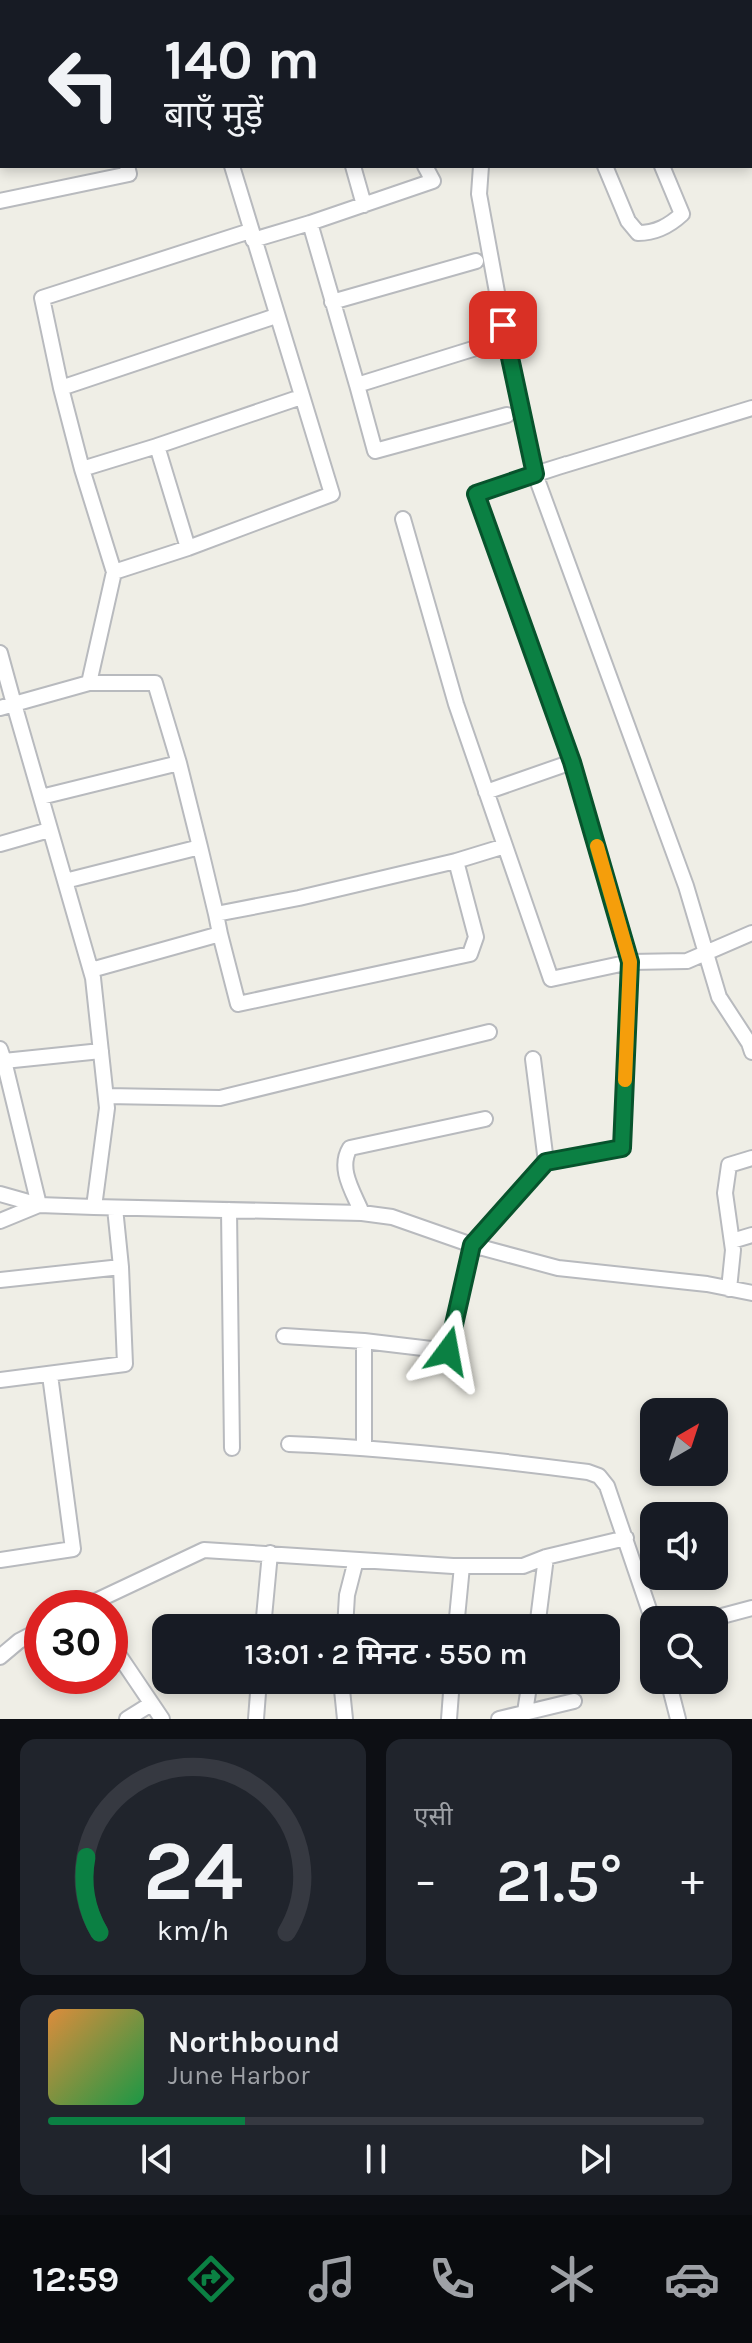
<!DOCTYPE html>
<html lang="hi">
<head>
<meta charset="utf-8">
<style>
  body { margin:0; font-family:Karla,"Noto Sans Devanagari",sans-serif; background:#20242c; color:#f1f3f6; height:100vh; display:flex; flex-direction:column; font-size:30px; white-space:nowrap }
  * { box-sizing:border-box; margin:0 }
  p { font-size:26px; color:#9ea1a6 }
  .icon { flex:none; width:44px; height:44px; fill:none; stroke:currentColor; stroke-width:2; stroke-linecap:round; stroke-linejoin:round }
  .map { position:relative; height:1719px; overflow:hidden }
  .drawer { display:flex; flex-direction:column; gap:20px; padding:20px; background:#0d0f14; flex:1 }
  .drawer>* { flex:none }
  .top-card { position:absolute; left:0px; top:0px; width:752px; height:168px; box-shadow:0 4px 12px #0003; background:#171b24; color:#f1f3f6; overflow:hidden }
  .needle { width:52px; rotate:39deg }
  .controls { position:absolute; left:640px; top:1398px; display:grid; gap:16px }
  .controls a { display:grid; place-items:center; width:88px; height:88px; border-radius:16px; background:#171b24; box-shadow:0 4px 12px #0003; font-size:40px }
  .speed { position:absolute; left:24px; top:1590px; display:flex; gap:16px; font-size:40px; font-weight:700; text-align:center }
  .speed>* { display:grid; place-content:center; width:104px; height:104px; border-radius:50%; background:#171b24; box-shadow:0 4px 12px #0003; line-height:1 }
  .speed .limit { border:12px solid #d22; background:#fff; color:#111 }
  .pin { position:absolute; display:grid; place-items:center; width:68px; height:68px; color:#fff; margin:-34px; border-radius:16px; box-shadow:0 4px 12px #0006 }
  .me { position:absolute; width:88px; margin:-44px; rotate:13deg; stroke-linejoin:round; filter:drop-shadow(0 0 6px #0008) }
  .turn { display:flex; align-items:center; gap:28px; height:168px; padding:0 32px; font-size:36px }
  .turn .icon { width:104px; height:104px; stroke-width:2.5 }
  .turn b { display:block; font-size:56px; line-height:68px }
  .big { font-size:60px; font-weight:600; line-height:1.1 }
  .drawer .tile { flex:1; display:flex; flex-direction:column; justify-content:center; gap:12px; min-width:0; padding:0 28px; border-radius:16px; background:#20242c }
  .drawer .dial { align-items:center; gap:0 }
  .dial svg { height:208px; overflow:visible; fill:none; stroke:#363941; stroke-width:7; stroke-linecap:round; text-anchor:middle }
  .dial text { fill:#f1f3f6; stroke:none }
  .song { display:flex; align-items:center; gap:24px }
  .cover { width:96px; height:96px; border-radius:12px; background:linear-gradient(135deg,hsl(30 70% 55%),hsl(140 70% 35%)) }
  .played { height:8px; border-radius:4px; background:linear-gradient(90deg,#0b8043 30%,#363941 30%) }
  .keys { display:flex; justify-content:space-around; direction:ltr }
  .heat { display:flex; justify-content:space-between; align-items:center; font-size:44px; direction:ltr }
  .drawer .tiles { flex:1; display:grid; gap:20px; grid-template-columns:1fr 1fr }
  .tile:last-child { grid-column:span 2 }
  .trip { position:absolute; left:152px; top:1614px; width:468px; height:80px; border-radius:16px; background:#171b24; box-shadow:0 4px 12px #0003; font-weight:600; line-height:80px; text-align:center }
  .tab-bar { display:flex; height:128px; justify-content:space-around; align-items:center; background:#090b0e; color:#9ea1a6 }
  .tab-bar .icon { width:56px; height:56px }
  .tab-bar .active { color:#0b8043 }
  .tab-bar b { font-size:36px; color:#f1f3f6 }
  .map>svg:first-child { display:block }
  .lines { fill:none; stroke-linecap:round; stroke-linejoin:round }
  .minor-casing { stroke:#b8babe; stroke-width:18 }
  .minor { stroke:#fff; stroke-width:14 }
  .route-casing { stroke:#07532c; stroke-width:20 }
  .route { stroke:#0b8043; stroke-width:14 }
  .slow { stroke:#f59e0b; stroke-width:14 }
</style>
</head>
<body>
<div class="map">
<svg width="752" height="1719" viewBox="0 0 752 1719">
  <rect width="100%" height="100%" fill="#efeee6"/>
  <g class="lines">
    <defs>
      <path id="minor" d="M133 0V2
        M186 0 187 2
        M302 0 303 2
        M450 0 452 2
        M609 0V2
        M42 2 50 0
        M0 12H2
        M0 109 2 108
        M353 166 364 205
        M481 166 479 194 503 325 535 474 686 886 719 997 749 1043 752 1052
        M605 166 628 221 638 233C656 233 669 226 682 214L662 166
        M0 201 129 174 127 166
        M310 223 433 181 425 166
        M253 240 310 223 357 385 492 343
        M332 302 476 261
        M357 385 375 451 507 415
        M61 388 42 298 250 231
        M157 446 301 397
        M82 469 61 388 276 316
        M403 519 456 704 551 979 630 962 687 961 752 933
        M114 572 82 469 157 446 188 548
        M0 653 14 704 0 708
        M486 792 572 762
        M41 797 179 763 155 683H89
        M0 844 49 830
        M200 847 216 914
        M65 881 200 847 179 763
        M220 934 216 914 299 898 456 861
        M91 970 220 934 238 1004 470 954 476 937 456 861 505 846
        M0 1049 4 1061 101 1051
        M533 1059 546 1162
        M106 1096 220 1098 489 1032
        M0 1194 39 1205 94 1207 362 1213 392 1217 472 1245 558 1268 707 1284 752 1293
        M94 1207 107 1108 93 978 14 704 89 683 114 572 188 548 332 494 232 166
        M229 1210 232 1448
        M362 1213C354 1193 337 1169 350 1148L485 1119
        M0 1221 39 1205 4 1061
        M732 1241 752 1235
        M0 1280 121 1267
        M729 1289 733 1250 725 1193 729 1165 752 1158
        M284 1336 364 1341 448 1351 472 1245 546 1162 622 1148 630 962 572 762 476 494 567 464 535 474 752 408
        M364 1341V1447
        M0 1380 125 1364 121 1267 115 1208
        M289 1444C390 1448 488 1459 588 1472L599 1476 607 1486 654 1624
        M0 1560 73 1549 50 1375
        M81 1608 204 1550 453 1566H523L546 1557 626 1538
        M707 1620 752 1608
        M263 1628 270 1553
        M345 1628 347 1595 356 1560
        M456 1628 462 1566
        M537 1628 546 1557
        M110 1642 162 1719
        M0 1657 19 1641 42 1629
        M341 1680 345 1719
        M668 1680 678 1719
        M525 1712 530 1680
        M127 1719 151 1704
        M256 1719 259 1680
        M449 1719 452 1680
        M499 1719 574 1701"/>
    </defs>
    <use href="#minor" class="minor-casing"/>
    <use href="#minor" class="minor"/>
  </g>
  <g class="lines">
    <defs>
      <path id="route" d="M448 1351 472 1245 546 1162 622 1148 630 962 572 762 476 494 535 474 503 325"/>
    </defs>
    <use href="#route" class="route-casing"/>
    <use href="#route" class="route"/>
    <path class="slow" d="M597 846 630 962 625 1080"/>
  </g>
</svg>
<div class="controls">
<a><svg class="needle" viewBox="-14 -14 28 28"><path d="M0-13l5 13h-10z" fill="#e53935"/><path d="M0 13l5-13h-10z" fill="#9ea1a6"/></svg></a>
<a><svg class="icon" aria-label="sound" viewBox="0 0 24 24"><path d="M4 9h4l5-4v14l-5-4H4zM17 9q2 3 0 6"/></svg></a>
<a><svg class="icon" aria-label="search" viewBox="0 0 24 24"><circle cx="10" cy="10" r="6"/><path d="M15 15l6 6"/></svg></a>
</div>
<div class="speed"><div class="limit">30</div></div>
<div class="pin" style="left:503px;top:325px;background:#d93025"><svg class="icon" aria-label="arrive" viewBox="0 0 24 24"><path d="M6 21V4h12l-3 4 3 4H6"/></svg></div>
<svg class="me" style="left:448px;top:1351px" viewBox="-20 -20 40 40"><path d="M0-17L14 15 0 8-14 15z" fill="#0b8043" stroke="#fff" stroke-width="4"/></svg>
<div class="trip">13:01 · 2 मिनट · 550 m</div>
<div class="top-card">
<div class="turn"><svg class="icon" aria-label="left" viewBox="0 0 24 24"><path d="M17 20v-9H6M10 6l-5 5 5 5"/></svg><div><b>140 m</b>बाएँ मुड़ें</div></div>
</div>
</div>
<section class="drawer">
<div class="tiles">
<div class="tile dial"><svg viewBox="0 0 100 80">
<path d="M14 69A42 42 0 1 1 86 69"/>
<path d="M14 69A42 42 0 0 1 9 40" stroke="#0b8043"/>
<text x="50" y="56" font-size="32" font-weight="700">24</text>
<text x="50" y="72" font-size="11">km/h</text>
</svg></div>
<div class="tile"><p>एसी</p>
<div class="heat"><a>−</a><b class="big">21.5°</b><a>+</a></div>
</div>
<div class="tile">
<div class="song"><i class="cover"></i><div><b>Northbound</b><p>June Harbor</p></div></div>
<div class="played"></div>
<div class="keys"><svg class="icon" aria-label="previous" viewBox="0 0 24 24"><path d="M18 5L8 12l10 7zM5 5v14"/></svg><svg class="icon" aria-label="pause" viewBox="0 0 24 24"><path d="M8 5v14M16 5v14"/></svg><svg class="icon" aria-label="next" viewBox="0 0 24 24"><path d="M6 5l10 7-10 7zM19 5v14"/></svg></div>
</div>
</div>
</section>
<nav class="tab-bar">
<b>12:59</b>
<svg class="icon active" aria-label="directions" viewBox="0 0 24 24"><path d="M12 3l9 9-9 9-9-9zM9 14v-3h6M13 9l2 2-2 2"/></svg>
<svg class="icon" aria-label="music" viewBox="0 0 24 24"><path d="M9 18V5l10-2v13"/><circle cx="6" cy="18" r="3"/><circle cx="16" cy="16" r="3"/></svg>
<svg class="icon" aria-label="phone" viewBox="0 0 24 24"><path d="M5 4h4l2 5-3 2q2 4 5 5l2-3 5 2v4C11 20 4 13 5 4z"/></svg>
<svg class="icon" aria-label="climate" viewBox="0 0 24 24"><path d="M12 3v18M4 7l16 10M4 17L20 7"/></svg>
<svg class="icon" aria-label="car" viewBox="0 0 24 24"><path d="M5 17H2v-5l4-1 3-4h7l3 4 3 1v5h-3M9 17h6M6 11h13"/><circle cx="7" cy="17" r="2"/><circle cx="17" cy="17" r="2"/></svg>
</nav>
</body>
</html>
